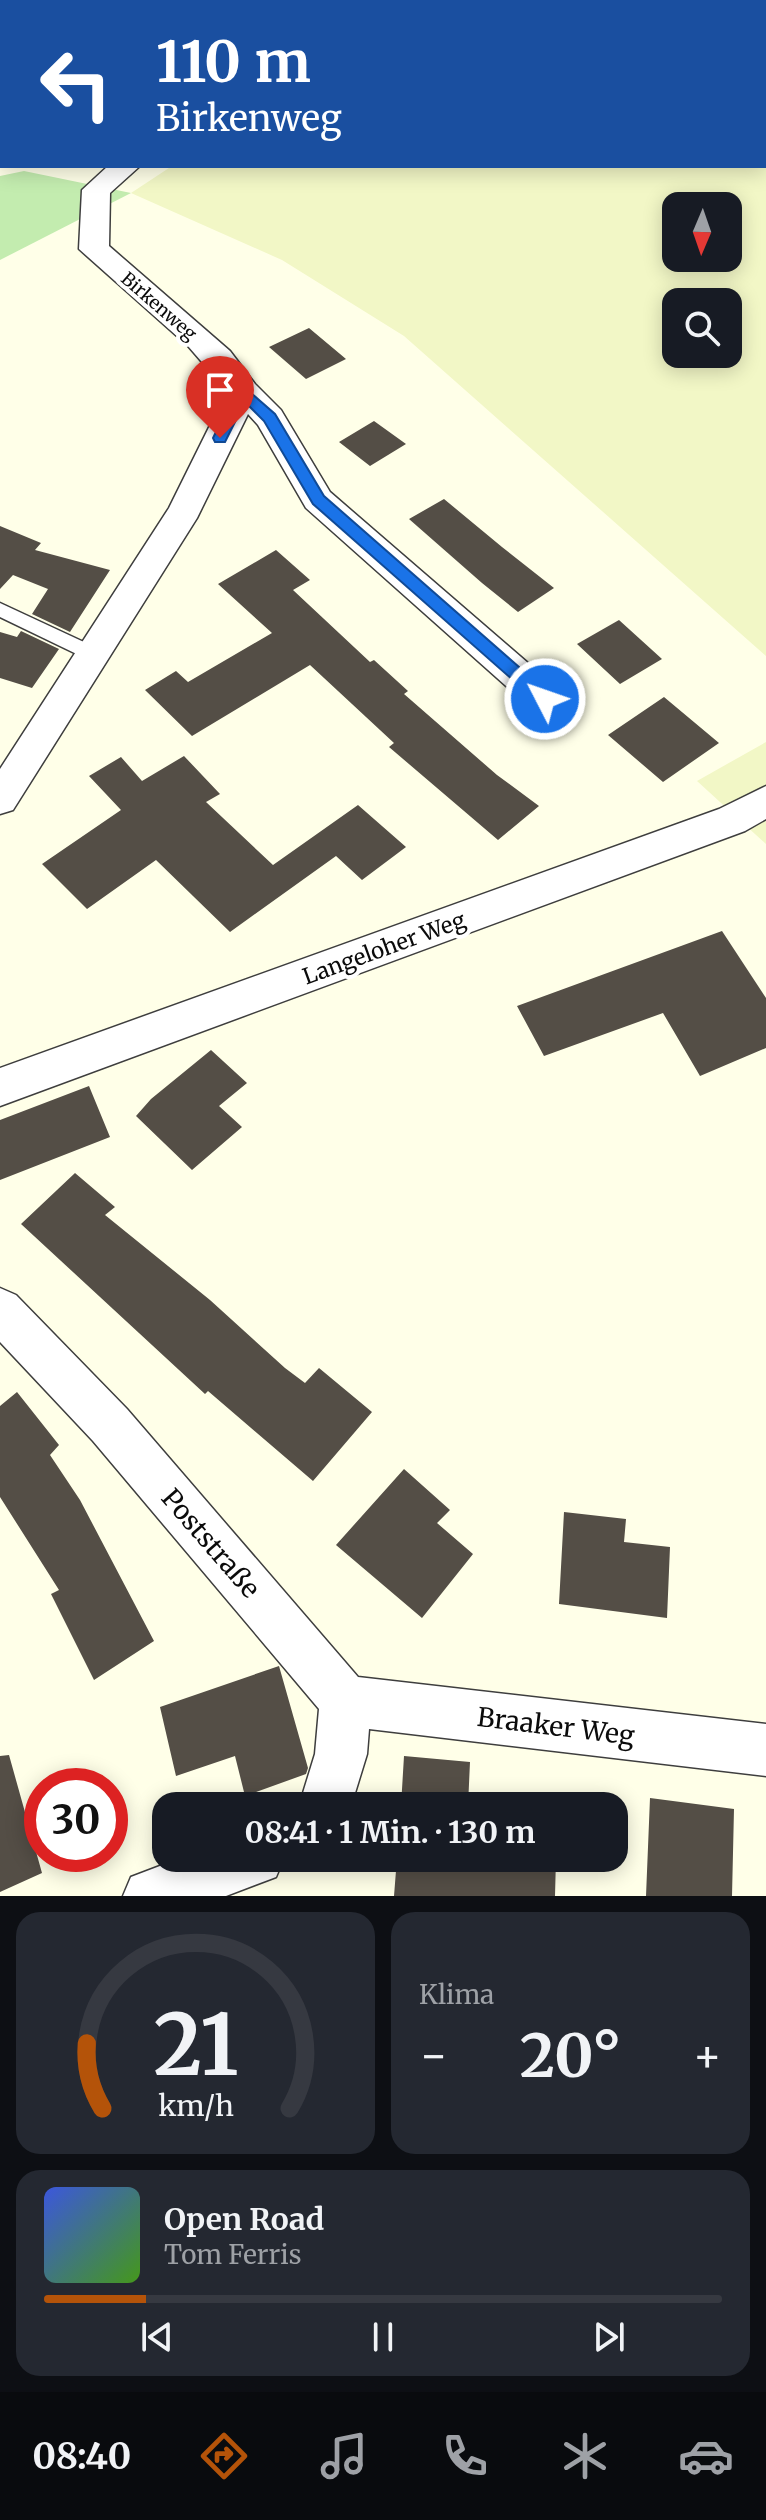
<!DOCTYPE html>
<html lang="de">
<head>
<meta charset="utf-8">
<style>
  body { margin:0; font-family:Merriweather,serif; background:#242831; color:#f1f3f6; height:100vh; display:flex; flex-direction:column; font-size:30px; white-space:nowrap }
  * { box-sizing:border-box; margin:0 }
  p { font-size:26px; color:#9ea1a6 }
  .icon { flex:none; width:44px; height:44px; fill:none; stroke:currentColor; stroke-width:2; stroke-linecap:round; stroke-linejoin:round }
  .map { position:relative; height:1896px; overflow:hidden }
  .sheet { display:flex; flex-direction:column; gap:16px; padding:16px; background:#0d0f14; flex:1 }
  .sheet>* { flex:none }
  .top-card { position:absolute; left:0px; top:0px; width:766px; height:168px; box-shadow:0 4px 20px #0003; background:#1a4fa0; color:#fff; overflow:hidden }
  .needle { width:52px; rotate:182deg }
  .tools { position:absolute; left:662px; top:192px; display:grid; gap:16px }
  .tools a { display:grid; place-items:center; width:80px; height:80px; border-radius:16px; background:#171b24; box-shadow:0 4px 20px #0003; font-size:40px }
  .speed { position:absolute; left:24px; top:1768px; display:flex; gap:16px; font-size:40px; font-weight:700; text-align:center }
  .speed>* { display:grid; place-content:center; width:104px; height:104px; border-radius:50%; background:#171b24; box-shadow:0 4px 20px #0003; line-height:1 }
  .speed .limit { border:12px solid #d22; background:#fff; color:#111 }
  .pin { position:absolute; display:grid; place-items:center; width:68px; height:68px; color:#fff; margin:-82px -34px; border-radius:50% 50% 50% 0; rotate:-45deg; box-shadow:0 0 8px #0007 }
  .pin .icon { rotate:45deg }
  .me { position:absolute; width:88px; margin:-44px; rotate:311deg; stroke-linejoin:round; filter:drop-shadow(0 0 6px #0008) }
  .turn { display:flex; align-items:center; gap:28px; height:168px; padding:0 24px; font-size:36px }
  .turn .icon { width:104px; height:104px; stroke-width:2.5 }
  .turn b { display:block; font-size:56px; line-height:68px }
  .big { font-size:60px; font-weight:700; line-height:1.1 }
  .sheet .tile { flex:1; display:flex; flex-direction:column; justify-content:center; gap:12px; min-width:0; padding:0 28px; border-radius:24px; background:#242831 }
  .sheet .dial { align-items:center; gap:0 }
  .dial svg { height:208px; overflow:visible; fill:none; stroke:#363941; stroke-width:7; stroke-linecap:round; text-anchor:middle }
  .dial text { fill:#f1f3f6; stroke:none }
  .song { display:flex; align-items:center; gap:24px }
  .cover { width:96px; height:96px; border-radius:12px; background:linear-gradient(135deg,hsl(230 70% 55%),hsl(100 70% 35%)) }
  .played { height:8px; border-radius:4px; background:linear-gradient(90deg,#b45309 15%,#363941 15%) }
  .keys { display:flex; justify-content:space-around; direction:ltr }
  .heat { display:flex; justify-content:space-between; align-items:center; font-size:44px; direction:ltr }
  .sheet .tiles { flex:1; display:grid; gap:16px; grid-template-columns:1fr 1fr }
  .tile:last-child { grid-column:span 2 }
  .trip { position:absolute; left:152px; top:1792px; width:476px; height:80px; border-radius:24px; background:#171b24; box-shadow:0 4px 20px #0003; font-weight:700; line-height:80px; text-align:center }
  .tab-bar { display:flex; height:128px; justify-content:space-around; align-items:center; background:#090b0e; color:#9ea1a6 }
  .tab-bar .icon { width:56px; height:56px }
  .tab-bar .selected { color:#b45309 }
  .tab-bar b { font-size:36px; color:#f1f3f6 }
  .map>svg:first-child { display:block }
  .farmland { fill:#f2f7c6; fill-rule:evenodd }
  .green { fill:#c3ecaf }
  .building { fill:#544e46 }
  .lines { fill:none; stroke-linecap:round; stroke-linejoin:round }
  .service-casing { stroke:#3e3e3e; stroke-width:3 }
  .minor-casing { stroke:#3e3e3e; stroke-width:3 }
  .service { fill:#fff; fill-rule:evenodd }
  .minor { fill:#fff; fill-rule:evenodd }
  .route { fill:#1a73e8; stroke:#114b97; stroke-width:2 }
  .labels { text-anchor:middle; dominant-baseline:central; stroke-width:8; stroke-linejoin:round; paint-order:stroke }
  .far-street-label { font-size:18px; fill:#0b0b0b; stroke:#fff }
  .street-label { font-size:22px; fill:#0b0b0b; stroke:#fff }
  .near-street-label { font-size:26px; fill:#0b0b0b; stroke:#fff }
</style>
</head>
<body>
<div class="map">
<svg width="766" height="1896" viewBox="0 0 766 1896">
  <rect width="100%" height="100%" fill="#ffffe8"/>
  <path class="farmland" d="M430 0H766V656L404 336 282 260 131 193 172 166H764V2H427ZM676 206H728V258H676ZM676 302H728V354H676Z
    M766 742V844L697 781Z"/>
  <path class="green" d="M24 171 131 193 0 260V176Z"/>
  <path class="building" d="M309 328 346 359 306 379 269 347Z
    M374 421 406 444 370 466 339 442Z
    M444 499 502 547 554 588 518 612 482 583 409 519Z
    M0 526 41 543 35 550 110 570 70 632 32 614 48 589 13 575 0 589Z
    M276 550 310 580 293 590 370 662 374 660 408 691 404 694 497 775 539 806 498 840 389 747 394 743 310 665 192 736 145 690 176 671 188 682 272 633 218 584Z
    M619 620 662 659 620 684 577 644Z
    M21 631 59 649 32 688 0 678V632L17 637Z
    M664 697 719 743 663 782 608 735Z
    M184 756 220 794 206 802 273 865 358 805 406 847 362 880 336 856 230 932 156 860 87 909 42 864 121 810 89 776 121 757 142 781Z
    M722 931 766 998V1048L700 1076 663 1013 544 1056 517 1006Z
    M211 1050 247 1083 219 1106 242 1127 192 1170 136 1116 151 1099Z
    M89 1086 110 1137 0 1180V1120Z
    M75 1173 115 1207 105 1215 210 1300 285 1368 305 1383 319 1368 372 1412 313 1481 208 1391 205 1394 21 1224Z
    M17 1392 59 1445 50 1455 80 1500 154 1641 94 1680 51 1594 59 1590 0 1497V1406Z
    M404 1469 450 1510 437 1523 473 1554 422 1618 336 1545Z
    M564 1512 626 1519 624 1542 670 1547 667 1618 559 1604Z
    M279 1666 308 1768 306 1774 245 1796 235 1756 176 1776 160 1707Z
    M9 1755 42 1873 0 1892V1756Z
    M404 1756 470 1762 468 1806H401Z
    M650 1798 734 1809 732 1896H646Z
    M397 1858H556L555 1896H394Z"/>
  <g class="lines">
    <defs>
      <path id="service" d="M0 603 101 650 104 655 95 662 89 660 0 617Z"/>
      <path id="minor" d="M374 0H403L373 2Z
        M108 166H140L110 193 109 246 230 351 255 384 281 410 330 492 558 689 563 699 558 709 545 713 532 709 306 508 258 425 248 414 197 518 13 810 0 814V769L169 508 227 391 188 346 79 249 82 190Z
        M766 786V819L745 831 0 1106V1068L719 809Z
        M0 1288 16 1295 127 1409 358 1677 766 1724V1776L369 1729 367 1754 351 1806H299L315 1754 319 1709 93 1441 0 1342Z
        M181 1858H284L276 1877 226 1896H123L131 1877Z"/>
    </defs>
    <use href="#service" class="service-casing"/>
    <use href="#minor" class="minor-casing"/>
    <use href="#service" class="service"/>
    <use href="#minor" class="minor"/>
  </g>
  <path class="route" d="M243 386 275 414 324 496 551 695 553 699 551 703H539L313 504 264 421 245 402 225 442H215L213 438 236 391Z"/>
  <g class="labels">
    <g class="far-street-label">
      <text transform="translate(159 306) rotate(41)">Birkenweg</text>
    </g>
    <g class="street-label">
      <text transform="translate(384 948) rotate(-20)">Langeloher Weg</text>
    </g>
    <g class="near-street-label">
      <text transform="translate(211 1543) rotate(49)">Poststraße</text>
      <text transform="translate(556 1726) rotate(7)">Braaker Weg</text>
    </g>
  </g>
</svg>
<div class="tools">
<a><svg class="needle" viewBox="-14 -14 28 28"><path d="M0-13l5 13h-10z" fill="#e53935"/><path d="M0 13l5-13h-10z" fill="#9ea1a6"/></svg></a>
<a><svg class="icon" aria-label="search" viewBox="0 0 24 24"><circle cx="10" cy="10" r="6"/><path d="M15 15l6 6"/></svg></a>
</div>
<div class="speed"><div class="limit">30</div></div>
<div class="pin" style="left:220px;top:438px;background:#d93025"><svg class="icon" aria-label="arrive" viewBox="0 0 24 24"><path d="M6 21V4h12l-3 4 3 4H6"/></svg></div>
<svg class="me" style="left:545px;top:699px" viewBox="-20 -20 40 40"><circle r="17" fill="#1a73e8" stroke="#fff" stroke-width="3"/><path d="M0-11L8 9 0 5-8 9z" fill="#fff"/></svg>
<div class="trip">08:41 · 1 Min. · 130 m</div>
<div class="top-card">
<div class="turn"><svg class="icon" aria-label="left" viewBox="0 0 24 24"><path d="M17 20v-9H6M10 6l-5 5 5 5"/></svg><div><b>110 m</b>Birkenweg</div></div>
</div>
</div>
<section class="sheet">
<div class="tiles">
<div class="tile dial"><svg viewBox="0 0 100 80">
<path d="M14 69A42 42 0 1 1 86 69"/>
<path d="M14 69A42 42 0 0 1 8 44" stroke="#b45309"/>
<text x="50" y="56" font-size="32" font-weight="700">21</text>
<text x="50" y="72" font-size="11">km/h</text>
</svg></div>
<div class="tile"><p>Klima</p>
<div class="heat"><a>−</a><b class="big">20°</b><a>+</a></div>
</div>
<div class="tile">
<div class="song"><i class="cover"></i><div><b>Open Road</b><p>Tom Ferris</p></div></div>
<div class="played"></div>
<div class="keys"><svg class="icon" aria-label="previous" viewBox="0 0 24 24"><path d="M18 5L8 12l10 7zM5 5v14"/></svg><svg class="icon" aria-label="pause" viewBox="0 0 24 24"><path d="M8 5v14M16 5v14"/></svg><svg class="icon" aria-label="next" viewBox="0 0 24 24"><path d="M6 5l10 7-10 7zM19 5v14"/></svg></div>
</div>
</div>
</section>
<nav class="tab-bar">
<b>08:40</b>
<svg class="icon selected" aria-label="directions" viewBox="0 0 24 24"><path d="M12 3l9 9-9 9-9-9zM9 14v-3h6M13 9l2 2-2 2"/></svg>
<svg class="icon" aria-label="music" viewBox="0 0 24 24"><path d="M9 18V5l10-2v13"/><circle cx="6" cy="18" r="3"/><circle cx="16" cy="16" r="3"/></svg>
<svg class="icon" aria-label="phone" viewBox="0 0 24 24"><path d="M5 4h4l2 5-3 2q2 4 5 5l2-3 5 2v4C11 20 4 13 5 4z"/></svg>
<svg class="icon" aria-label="climate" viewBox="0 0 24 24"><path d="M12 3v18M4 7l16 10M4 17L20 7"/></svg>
<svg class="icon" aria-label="car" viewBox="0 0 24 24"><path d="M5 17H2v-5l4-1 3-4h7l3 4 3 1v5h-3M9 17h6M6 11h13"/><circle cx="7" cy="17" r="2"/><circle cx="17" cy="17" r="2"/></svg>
</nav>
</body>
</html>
